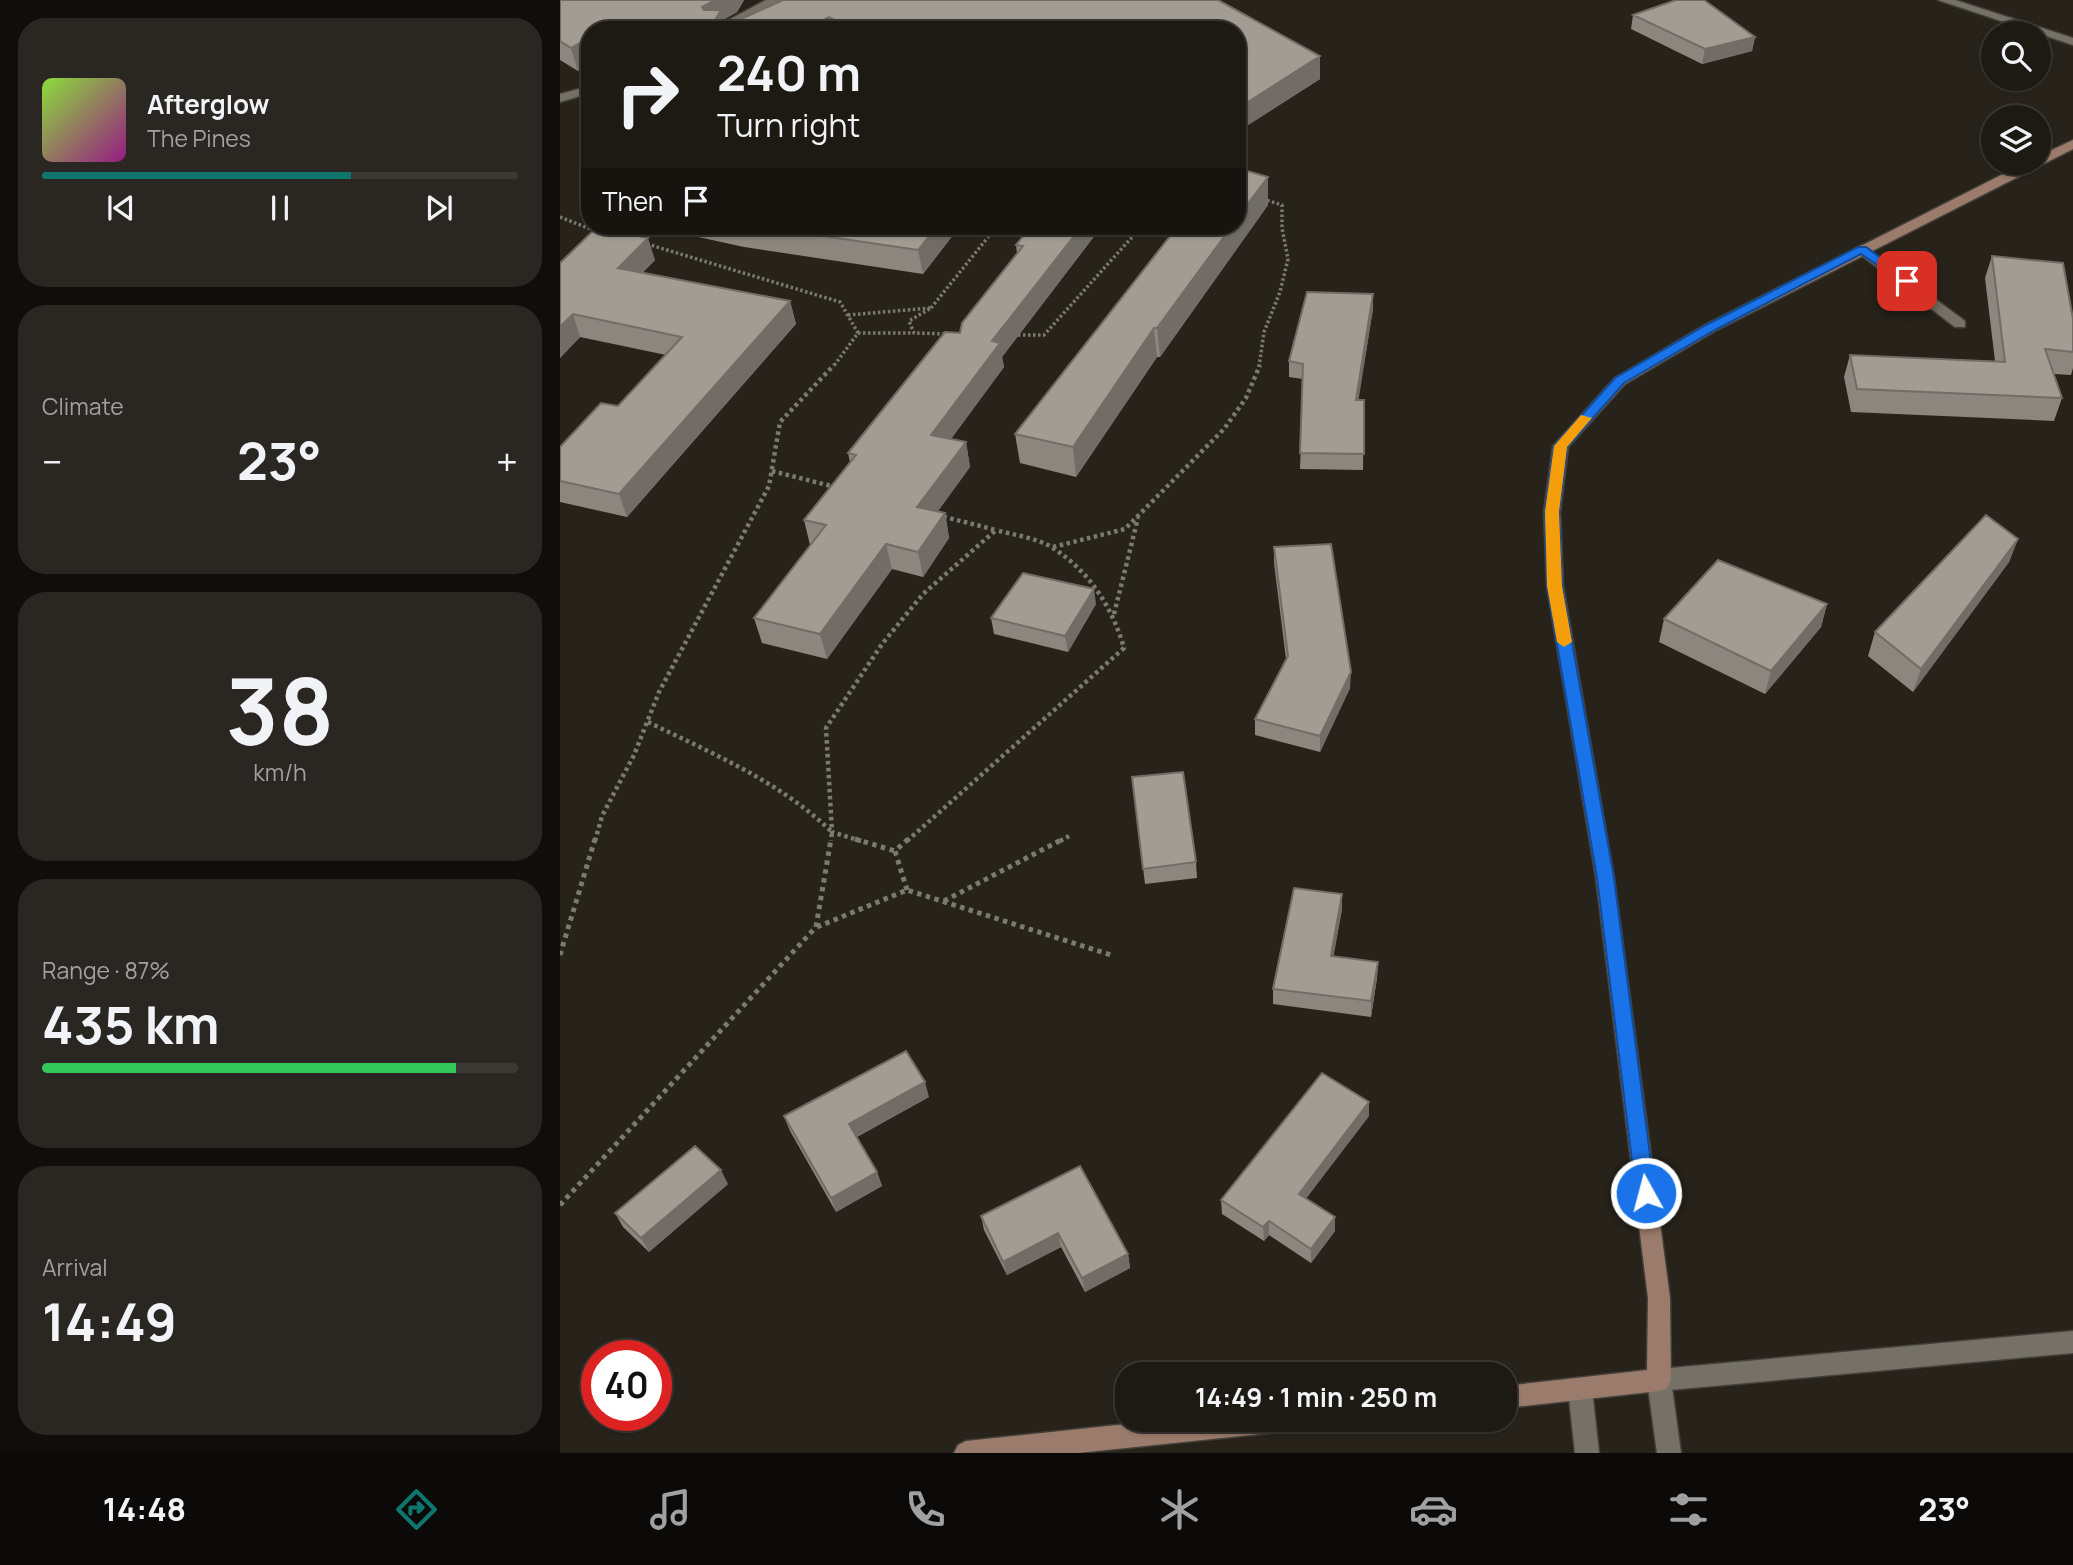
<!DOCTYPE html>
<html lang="en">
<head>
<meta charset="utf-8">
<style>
  body { margin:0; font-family:Manrope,sans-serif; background:#2a2722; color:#f1f3f6; height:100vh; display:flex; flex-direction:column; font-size:26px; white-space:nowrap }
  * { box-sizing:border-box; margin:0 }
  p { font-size:23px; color:#a0a1a0 }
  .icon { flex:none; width:38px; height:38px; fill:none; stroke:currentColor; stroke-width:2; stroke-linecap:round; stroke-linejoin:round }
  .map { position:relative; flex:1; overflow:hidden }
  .panel { display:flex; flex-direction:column; gap:18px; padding:18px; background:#100e0b; width:560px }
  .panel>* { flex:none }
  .banner { position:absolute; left:21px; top:21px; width:665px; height:214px; border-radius:28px; box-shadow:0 2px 5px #0004,0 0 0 2px #3b3834; background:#1d1a14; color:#f1f3f6; overflow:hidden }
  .controls { position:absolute; left:1421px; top:21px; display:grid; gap:14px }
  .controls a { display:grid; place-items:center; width:70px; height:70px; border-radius:50%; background:#1d1a14; box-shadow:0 2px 5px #0004,0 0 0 2px #3b3834; font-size:35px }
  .speed { position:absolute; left:21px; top:1340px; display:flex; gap:14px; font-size:35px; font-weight:700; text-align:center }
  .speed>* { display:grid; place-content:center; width:91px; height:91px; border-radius:50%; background:#1d1a14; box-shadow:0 2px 5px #0004,0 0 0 2px #3b3834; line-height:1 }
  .speed .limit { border:10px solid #d22; background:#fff; color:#111 }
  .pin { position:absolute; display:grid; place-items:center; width:60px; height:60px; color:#fff; margin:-30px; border-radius:14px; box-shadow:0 4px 10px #0006 }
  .me { position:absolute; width:77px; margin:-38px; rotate:353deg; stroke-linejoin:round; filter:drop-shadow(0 0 5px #0008) }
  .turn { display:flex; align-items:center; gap:24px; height:147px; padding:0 21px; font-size:32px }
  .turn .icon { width:91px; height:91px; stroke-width:2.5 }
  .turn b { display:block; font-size:49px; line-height:60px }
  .then { display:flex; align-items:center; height:66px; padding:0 21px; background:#0003; gap:14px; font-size:26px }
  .big { font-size:52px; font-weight:700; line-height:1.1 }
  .panel .widget { flex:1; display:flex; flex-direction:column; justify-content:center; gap:10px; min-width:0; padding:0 24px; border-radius:28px; background:#2a2722 }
  .panel .dial { align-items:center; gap:0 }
  .dial b { font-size:91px; line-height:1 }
  .song { display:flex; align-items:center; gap:21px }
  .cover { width:84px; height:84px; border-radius:10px; background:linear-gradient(135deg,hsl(90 70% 55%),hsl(310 70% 35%)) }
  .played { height:7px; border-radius:4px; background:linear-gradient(90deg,#0f766e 65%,#3b3834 65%) }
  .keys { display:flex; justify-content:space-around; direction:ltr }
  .heat { display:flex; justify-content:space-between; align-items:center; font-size:38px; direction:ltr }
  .charge { height:10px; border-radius:5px; background:linear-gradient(90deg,#34c759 87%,#3b3834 0) }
  .trip { position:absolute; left:555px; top:1362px; width:402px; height:70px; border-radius:28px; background:#1d1a14; box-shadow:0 2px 5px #0004,0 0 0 2px #3b3834; font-weight:700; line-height:70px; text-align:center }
  .menu { display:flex; height:112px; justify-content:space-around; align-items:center; background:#0c0a08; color:#a0a1a0 }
  .menu .icon { width:49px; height:49px }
  .menu .active { color:#0f766e }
  .menu b { font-size:32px; color:#f1f3f6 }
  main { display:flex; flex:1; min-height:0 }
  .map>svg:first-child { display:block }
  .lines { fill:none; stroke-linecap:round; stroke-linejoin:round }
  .lane-casing { stroke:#433f39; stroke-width:3 }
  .street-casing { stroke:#433f39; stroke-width:3 }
  .secondary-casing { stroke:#433f39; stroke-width:3 }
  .path-far2 { stroke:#7c7971; stroke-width:3.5; stroke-dasharray:2.5 2.5; stroke-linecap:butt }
  .path-far1 { stroke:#7c7971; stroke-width:4.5; stroke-dasharray:3.5 3.5; stroke-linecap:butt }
  .path { stroke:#7c7971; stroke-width:5; stroke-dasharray:4.5 4.5; stroke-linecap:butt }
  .lane { fill:#767167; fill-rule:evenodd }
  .street { fill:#767167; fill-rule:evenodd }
  .secondary { fill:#9b7b6b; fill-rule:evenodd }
  .wall { fill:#8b867e }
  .shaded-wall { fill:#716d66 }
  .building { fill:#a29c92; stroke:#716d66; stroke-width:2 }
  .route { fill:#1a73e8; stroke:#114b97; stroke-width:2 }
  .slow { fill:#f59e0b }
</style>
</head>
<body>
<main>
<section class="panel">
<div class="widget">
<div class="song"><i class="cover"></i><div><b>Afterglow</b><p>The Pines</p></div></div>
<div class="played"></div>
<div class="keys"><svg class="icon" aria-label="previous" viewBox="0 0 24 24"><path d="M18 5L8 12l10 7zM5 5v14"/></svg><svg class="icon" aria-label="pause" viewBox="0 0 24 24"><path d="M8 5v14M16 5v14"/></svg><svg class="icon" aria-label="next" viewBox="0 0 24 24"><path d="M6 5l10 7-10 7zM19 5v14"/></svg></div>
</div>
<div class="widget"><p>Climate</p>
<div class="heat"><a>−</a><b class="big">23°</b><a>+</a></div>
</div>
<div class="widget dial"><b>38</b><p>km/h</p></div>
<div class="widget"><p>Range · 87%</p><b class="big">435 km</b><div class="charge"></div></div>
<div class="widget"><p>Arrival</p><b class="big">14:49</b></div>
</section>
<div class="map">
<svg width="1513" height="1453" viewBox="0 0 1513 1453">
  <rect width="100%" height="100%" fill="#27231a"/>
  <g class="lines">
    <defs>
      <path id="lane" d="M1099 1369 1107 1372 1111 1380 1121 1453H1097L1087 1380 1091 1372Z
        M1020 1378 1028 1381 1032 1389 1039 1453H1015L1008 1389 1012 1381Z"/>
      <path id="street" d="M206 0H221L164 30H150Z
        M1378 0H1395L1513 38V45Z
        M30 86V93L0 102V94Z
        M1302 245 1405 321V327H1395L1297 252 1295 249Z
        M1513 1331V1353L1099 1391 1091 1388 1087 1380 1091 1372 1099 1369Z"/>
      <path id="secondary" d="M1513 140V149L1155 331 1065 384 1008 447 1000 512 1003 586 1054 878 1110 1298 1111 1380 1107 1388 1099 1391 945 1408V1386L1087 1370 1088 1298 1036 878 987 586 984 512 993 446 1055 378 1145 325 1465 163H1479V156Z
        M614 1419H740L736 1427 728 1431 518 1453H394L398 1445 406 1441Z"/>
    </defs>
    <use href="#lane" class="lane-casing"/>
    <use href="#street" class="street-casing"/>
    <use href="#secondary" class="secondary-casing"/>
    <path class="path-far2" d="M0 217 38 232
      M87 244 280 302 298 333 273 367
      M371 308 437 226
      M288 315 371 308 349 321 354 333 389 334
      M298 333H354
      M453 335H484L582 226
      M699 367 704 332 720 292 728 259 722 228V205L703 199"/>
    <path class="path-far1" d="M212 471 275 487
      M493 547 565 529 664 429 686 398 700 365
      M554 614 578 518
      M88 722C153 754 219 781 272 832L271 841
      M35 841 42 816 74 755 99 692 209 486 220 422 274 365
      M301 841 272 832 266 728 322 644 363 594 436 530 381 516
      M347 841 564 648C552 607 530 572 493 548 478 538 453 535 436 530
      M500 841 509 836"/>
    <path class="path" d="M295 839 335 851
      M347 890 335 851 348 839
      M384 901 503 839
      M257 927 347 890 551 955
      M0 955 35 839
      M0 1205 256 927 271 839"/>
    <use href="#lane" class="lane"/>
    <use href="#street" class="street"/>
    <use href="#secondary" class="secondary"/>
  </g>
  <path class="wall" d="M0 0H184L177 12 163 20 165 26 223 0H658L760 56V79L677 132V30H30V64L18 71 0 60Z
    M1073 15 1195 37 1192 51 1142 64 1071 29Z
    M708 177V205L600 357H597L516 477 460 463 455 434Z
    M101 226H400L363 274 184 247 102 229Z
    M471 226H542L442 357 444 367 391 439 406 442 410 467 377 512 385 513 389 538 363 577 332 569 267 659 202 643 194 618 250 545 244 520 290 462 288 453 400 333 457 254 456 245Z
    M1432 256 1513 319V368L1511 375 1494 374 1502 398 1494 421 1291 412 1284 377 1290 355 1435 361 1425 278Z
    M95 260 82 273 230 301 236 324 67 517 0 502V447L58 406 106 355 20 337 0 358V263Z
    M813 309 798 400H804L803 470 740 469 743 379 729 377V361Z
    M1458 539 1449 562 1353 692 1308 656 1315 632Z
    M714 547 790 688 760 752 695 735V719L726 659 714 563Z
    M536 604 508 652 434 634 431 618Z
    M1267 604 1261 627 1205 694 1099 642 1104 619Z
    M572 777 636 862 637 878 585 884Z
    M782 909 773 957 818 962 817 978 811 1017 713 1004V989Z
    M369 1097 297 1137 317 1172 322 1186 276 1212 230 1131 224 1116Z
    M809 1116 746 1198 775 1231 751 1263 709 1235 704 1241 662 1214 661 1200Z
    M520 1166 568 1254 570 1268 525 1292 501 1247 447 1275 424 1230 421 1216Z
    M168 1184 89 1252 63 1227 55 1213Z"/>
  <path class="shaded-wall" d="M155 0H184L177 12 163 20 166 30H149L142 7Z
    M269 17 271 30H245Z
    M1195 37 1192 51 1142 64 1145 49Z
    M25 40 30 56V64L18 71 11 48Z
    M760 56V79L677 132V109Z
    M708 177V205L600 357 597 328 672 226H677V218Z
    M377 226H400L363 274 358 250Z
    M522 226H542L442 357 444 367 376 459 371 435 432 341Z
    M88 238 95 260 65 291 58 268Z
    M813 294V309L796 416V400Z
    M230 301 236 324 67 517 59 494Z
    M13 314 20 337 0 358V327Z
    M594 328 597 357 516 477 513 447Z
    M406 442 410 467 363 532 357 507Z
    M385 513 389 538 363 577 358 552Z
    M1458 539 1449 562 1353 692 1361 669Z
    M326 544 332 569 267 659 260 634Z
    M534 589 536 604 508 652 505 636Z
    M1267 604 1261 627 1205 694 1211 671Z
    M791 672 790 688 760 752V736Z
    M782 894V909L771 971V956Z
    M818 962 817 978 811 1017V1001Z
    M365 1082 369 1097 294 1138 289 1124Z
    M809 1102V1116L739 1208V1194Z
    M161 1170 168 1184 89 1252 81 1238Z
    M317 1172 322 1186 276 1212 271 1198Z
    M775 1217V1231L751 1263V1249Z
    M709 1221V1235L704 1241 703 1227Z
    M498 1233 501 1247 447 1275 443 1262Z
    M568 1254 570 1268 525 1292 522 1278Z"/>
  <path class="building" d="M0 0H155L142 7 144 10H161L149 30H30V43L25 40 11 48 0 41Z
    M223 0H658L760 56 677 109V30H296L269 17 245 30H157Z
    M1116 0H1144L1195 37 1145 49 1073 15Z
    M677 168 708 177 677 218Z
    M196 226H377L358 250Z
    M471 226H522L432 341 440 343 371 435 406 442 357 507 385 513 358 552 326 544 260 634 194 618 266 525 244 520 296 455 288 453 385 332 400 333 402 323 463 246 456 245Z
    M618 226H672L597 328H594L513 447 455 434Z
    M36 228 88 238 58 268 230 301 59 494 0 481V447L41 403 58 406 122 337 13 314 0 327V263Z
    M1432 256 1503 263 1513 319V352L1485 349 1502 398 1297 389 1290 355 1445 362Z
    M747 292 813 294 796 400H804V454L740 453 743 364 729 361Z
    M1426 515 1458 539 1361 669 1315 632Z
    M771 544 791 672 760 736 695 719 728 656 714 547Z
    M1158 560 1267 604 1211 671 1104 619Z
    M463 573 534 589 505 636 431 618Z
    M623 772 636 862 583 869 572 777Z
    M734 888 782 894 771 956 818 962 811 1001 713 989Z
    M346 1051 365 1082 289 1124 317 1172 271 1198 224 1116Z
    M762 1073 809 1102 739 1194 775 1217 751 1249 709 1221 703 1227 661 1200Z
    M135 1146 161 1170 81 1238 55 1213Z
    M520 1166 568 1254 522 1278 498 1233 443 1262 421 1216Z"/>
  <path class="route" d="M1298 247H1306L1353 281 1343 283 1301 254 1155 330 1064 383 1007 447 999 512 1002 586 1054 878 1095 1193 1092 1199 1086 1202 1079 1199 1076 1193 1037 878 987 586 985 512 994 446 1055 378 1146 325Z"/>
  <path class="slow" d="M1021 415 1032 418 1007 447 999 512 1002 586 1012 642 1004 647 997 642 987 586 985 512 994 446Z"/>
</svg>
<div class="controls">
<a><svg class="icon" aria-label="search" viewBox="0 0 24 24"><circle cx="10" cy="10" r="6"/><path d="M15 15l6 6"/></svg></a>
<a><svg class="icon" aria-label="layers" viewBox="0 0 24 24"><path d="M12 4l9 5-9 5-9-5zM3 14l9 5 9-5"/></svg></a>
</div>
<div class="speed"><div class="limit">40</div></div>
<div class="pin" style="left:1347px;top:281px;background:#d93025"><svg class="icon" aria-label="arrive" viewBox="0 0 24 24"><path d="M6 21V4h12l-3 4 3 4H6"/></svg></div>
<svg class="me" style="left:1086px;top:1193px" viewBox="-20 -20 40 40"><circle r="17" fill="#1a73e8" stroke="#fff" stroke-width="3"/><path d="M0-11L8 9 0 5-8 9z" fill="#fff"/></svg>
<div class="trip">14:49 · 1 min · 250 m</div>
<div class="banner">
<div class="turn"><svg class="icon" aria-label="right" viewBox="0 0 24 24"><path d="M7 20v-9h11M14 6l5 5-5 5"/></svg><div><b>240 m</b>Turn right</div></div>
<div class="then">Then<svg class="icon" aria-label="arrive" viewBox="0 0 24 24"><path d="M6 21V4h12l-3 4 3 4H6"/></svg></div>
</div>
</div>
</main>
<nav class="menu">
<b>14:48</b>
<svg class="icon active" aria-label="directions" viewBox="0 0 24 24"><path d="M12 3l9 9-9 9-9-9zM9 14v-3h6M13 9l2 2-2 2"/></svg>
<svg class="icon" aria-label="music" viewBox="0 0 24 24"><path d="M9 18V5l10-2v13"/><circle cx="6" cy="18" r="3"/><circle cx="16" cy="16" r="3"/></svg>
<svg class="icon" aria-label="phone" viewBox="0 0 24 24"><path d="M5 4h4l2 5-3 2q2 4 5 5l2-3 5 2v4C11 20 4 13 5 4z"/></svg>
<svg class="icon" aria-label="climate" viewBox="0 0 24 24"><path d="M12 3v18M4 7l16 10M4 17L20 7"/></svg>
<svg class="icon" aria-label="car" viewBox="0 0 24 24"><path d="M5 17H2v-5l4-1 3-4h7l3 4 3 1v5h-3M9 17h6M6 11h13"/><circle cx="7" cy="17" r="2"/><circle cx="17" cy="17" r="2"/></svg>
<svg class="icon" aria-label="filters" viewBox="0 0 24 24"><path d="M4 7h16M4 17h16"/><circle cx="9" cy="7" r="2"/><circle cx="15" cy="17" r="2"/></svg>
<b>23°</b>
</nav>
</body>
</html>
